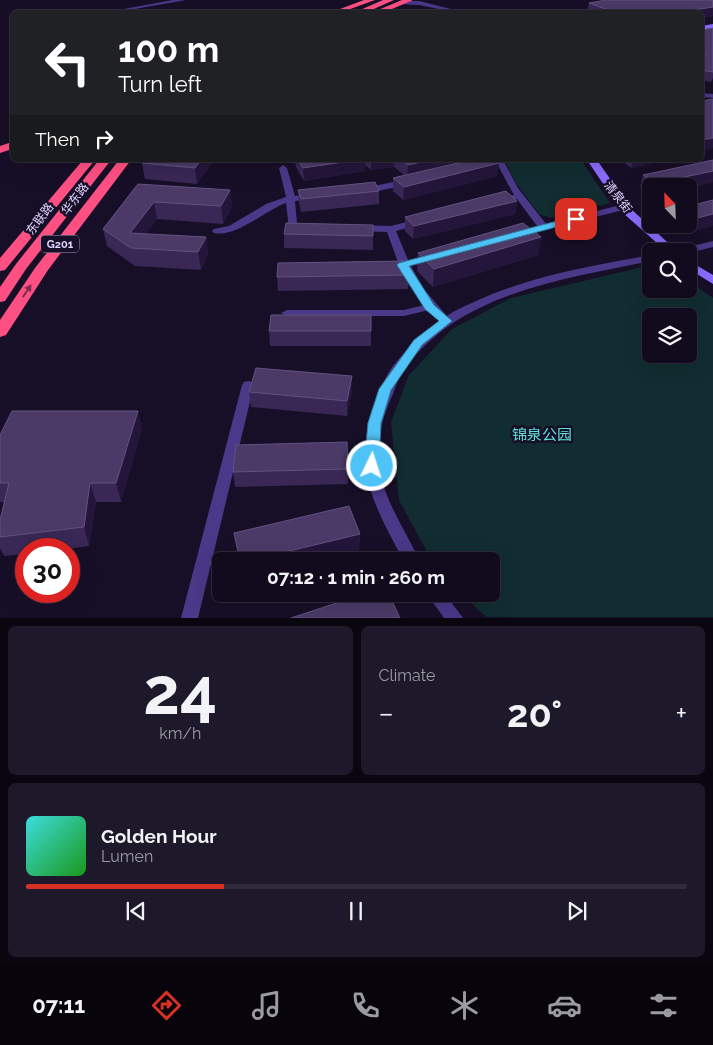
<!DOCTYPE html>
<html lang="en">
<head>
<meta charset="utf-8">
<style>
  body { margin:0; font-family:Raleway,"Noto Sans SC",sans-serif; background:#1e192a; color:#f1f3f6; height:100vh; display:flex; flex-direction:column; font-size:19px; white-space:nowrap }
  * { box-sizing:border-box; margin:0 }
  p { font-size:16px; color:#9c9ba4 }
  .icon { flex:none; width:28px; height:28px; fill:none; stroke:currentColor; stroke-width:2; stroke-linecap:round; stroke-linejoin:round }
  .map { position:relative; height:618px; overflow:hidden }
  .panel { display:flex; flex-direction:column; gap:8px; padding:8px; background:#090610; flex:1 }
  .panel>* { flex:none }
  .top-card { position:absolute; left:10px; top:10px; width:694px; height:152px; border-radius:8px; box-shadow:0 5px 20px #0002,0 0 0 1px #302b3b; background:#202124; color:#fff; overflow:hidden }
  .needle { width:32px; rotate:337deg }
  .buttons { position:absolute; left:642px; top:178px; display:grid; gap:10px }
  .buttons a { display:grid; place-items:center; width:55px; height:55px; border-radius:8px; background:#110b1d; box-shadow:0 5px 20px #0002,0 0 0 1px #302b3b; font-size:25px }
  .speed { position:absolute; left:15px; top:538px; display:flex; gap:10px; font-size:25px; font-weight:700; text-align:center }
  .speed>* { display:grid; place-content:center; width:65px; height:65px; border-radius:50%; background:#110b1d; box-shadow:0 5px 20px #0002,0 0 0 1px #302b3b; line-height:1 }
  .speed .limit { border:8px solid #d22; background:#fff; color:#111 }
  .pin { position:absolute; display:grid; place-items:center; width:42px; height:42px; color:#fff; margin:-21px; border-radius:10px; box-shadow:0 2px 8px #0006 }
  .me { position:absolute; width:55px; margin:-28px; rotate:4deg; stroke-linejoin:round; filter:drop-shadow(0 0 4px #0008) }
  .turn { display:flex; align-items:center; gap:18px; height:105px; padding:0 25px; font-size:22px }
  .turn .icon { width:65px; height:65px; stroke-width:2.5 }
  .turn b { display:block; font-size:35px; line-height:42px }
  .then { display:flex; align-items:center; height:48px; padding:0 25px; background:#0003; gap:10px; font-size:19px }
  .big { font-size:38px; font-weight:700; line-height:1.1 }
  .panel .card { flex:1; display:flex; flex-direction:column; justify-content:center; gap:8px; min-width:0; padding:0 18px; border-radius:8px; background:#1e192a }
  .panel .dial { align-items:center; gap:0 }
  .dial b { font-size:65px; line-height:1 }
  .song { display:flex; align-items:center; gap:15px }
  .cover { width:60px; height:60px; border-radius:8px; background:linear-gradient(135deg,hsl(180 70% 55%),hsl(120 70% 35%)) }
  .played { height:5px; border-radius:2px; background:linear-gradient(90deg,#d93025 30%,#302b3b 30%) }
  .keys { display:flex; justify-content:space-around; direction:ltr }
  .heat { display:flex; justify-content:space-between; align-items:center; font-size:28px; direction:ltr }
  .panel .tiles { flex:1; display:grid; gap:8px; grid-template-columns:1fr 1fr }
  .card:last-child { grid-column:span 2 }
  .trip { position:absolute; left:212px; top:552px; width:288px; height:50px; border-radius:8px; background:#110b1d; box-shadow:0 5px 20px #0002,0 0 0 1px #302b3b; font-weight:700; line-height:50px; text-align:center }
  .tab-bar { display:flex; height:80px; justify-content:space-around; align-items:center; background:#07040c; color:#9c9ba4 }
  .tab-bar .icon { width:35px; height:35px }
  .tab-bar .active { color:#d93025 }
  .tab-bar b { font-size:22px; color:#f1f3f6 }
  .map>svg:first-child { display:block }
  .green { fill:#112d31; fill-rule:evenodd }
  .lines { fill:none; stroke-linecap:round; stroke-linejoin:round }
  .street { fill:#4a3888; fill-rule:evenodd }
  .secondary { fill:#8b6cff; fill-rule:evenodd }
  .highway { fill:#ff5083; fill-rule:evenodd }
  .wall { fill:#392756 }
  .shaded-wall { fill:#24163b }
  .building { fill:#4b3a68; stroke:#635280 }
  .oneway { fill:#7f2c50 }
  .route { fill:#4fc3f7; stroke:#337fa1 }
  .labels { text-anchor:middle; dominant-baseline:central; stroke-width:5; stroke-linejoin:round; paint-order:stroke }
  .shield { fill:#170f27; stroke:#a59abe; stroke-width:1 }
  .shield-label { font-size:11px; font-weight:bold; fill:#e2d5ff }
  .street-label { font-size:12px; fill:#e2d5ff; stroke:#170f27 }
  .near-park-label { font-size:15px; fill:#5ce4db; stroke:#170f27 }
</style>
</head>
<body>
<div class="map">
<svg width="713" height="618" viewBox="0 0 713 618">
  <rect width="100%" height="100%" fill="#170f27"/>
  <path class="green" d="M504 160H581L610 203 551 218 539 214 516 183Z
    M651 265V289H689V281L713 298V617H486L462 594H491V561H432L399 500 391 422 409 375 452 329 511 298ZM651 316H689V354H651Z"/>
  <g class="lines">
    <path class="street" d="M173 0H186L118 12H107Z
      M400 1H419L463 12H454L419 5 398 4Z
      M701 93 713 94V98L701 97Z
      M495 160H503L518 188 546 224 624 204 629 207 627 209 520 236H514L512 234 514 232 537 226 517 199 499 204 494 201 496 199 514 195Z
      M283 165 287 168 295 196 314 193 319 196 314 199 295 201 297 224 307 225 309 227 307 229H289L286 203C264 211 236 238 214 233L212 231 214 229 229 226 266 204 286 197 279 168Z
      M408 179 412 182 411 184 364 194 359 191 364 188Z
      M418 219 423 222 421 224 396 231 408 260 432 254 437 257 436 259 411 266 424 289 447 316C455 310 465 306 474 302 529 276 592 266 651 255V261C564 279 459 292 404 370 399 376 396 386 393 394 383 415 375 443 379 467 385 502 405 530 420 561H404C388 532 370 500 365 467 361 440 377 387 393 366 407 348 422 334 440 321L429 310 404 316H287L281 313 287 310H404L424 305 401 268H391L386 265 391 262H398L387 232 358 231 353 228 358 225 391 226Z
      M713 241V247L689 253V251H679L680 249Z
      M248 381 252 382 254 385 198 618H181L242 385 244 382Z
      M427 594H445L463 618H444Z"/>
    <path class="secondary" d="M713 24V28L701 30V26Z
      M587 160H597L631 209 677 251H666L623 213Z
      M689 261 713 275V284L689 269Z"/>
    <path class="highway" d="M364 0H375L342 12H332Z
      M383 0H394L367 12 360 10Z
      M402 0H413L385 12 378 10Z
      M12 142V149L0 153V146Z
      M83 160H95L5 270 0 271V258Z
      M99 160H111L26 269 5 301 0 302V287L16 264Z
      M119 160H131L48 270 6 335 0 337V320L35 268Z"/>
  </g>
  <path class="wall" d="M713 0V16L701 18V12H587L589 3Z
    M713 28V78L711 82 701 80V30Z
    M144 160H214L197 184 145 179 142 163Z
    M295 160H494L497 176 403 200 393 191V178L404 175 394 167 371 170 365 165V171L304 181 296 167Z
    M621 160H664L631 168Z
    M713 160V182L689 188V186H651V195L640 187 643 175Z
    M138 184 230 190 232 207 223 224 157 219 146 234 206 237 208 255 201 270 135 266 107 246 103 229Z
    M298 190 379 191V204L301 212 299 202Z
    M713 200 690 232 678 224H689V206Z
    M517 201 515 214 413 239 405 231V217Z
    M373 225V250L284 248V234Z
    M541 237 538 255 433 287 417 271 418 253Z
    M409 275 408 289 278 291 277 277Z
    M371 315V346H270L269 331Z
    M352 376V391L347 416 251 407 249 392Z
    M142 429 121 502H96L89 546 67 549H26V554L4 556 0 548V520L4 502H0V435Z
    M348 469V484L235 487 233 472Z
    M234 533 360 534 359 550 312 561H239Z"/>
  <path class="shaded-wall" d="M713 7V16L701 18V12H680Z
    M713 138V148L701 151V140Z
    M201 160H214L197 184 195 168Z
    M357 160H365V171L304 181 303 168Z
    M371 160H395L394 167 371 170Z
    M430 160H478L407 178 408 165Z
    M633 160H664L631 168Z
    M499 163 497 176 403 200 404 187Z
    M713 171V182L689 188V186H655L656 183Z
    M230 190 232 207 223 224 221 206Z
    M517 201 515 214 413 239 414 226Z
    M154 202 157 219 136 248 130 233Z
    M713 214V226L690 232 693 219Z
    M206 237 208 255 201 270 198 252Z
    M541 237 538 255 433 287 434 269Z
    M352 376V391L347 416V401Z
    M138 411 142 429 121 502 116 483Z
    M90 483 96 502 89 546 84 527Z
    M360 534 359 550 312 561H248Z"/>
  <path class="building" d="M606 0H713V7L680 12H614L589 3Z
    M443 9 456 12H436Z
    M713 28V72L701 70V57L706 54 701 53V30Z
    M713 99V138L701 140V101Z
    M144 160H201L195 168 142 163Z
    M298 160H357L303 168Z
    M401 160H430L408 165Z
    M471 160H494L499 163 404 187 393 178Z
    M713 160V171L656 183 643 175Z
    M375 182 379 191 301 199 298 190Z
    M138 184 230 190 221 206 154 202 130 233 206 237 198 252 131 248 103 229Z
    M506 191 517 201 414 226 405 217Z
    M713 200V214L693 219 689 216V206Z
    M286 223 373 225V236L284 234Z
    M523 223 541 237 434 269 418 253Z
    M404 261 409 275 277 277 278 263Z
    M271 315H371V331H269Z
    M256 368 352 376 347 401 249 392Z
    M12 411H138L116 483H90L84 527 0 537V520L9 483H0V435Z
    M347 442 348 469 233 472 236 445Z
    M349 506 360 534 248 561H240L234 533Z
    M364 594H389L400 618H291Z"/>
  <defs><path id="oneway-solid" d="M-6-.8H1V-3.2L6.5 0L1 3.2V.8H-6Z" transform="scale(1.25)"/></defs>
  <use class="oneway" href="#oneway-solid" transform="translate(27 291) rotate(-56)"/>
  <path class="route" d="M576 216 581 219 579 221 409 266 434 305 452 321 422 345 391 390 381 423 379 466 377 470H367L364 466 368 423 379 389 414 340 439 321 425 309 397 265 399 263Z"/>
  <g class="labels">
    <rect class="shield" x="41" y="235.5" width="38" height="17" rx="4"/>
    <g class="shield-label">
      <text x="60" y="244">G201</text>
    </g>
    <g class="street-label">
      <text transform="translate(618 197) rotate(52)">清泉街</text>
      <text transform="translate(75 199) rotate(-53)">华东路</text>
      <text transform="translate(40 219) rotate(-53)">东联路</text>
    </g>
    <g class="near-park-label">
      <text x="542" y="435">锦泉公园</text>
    </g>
  </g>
</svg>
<div class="buttons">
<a><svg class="needle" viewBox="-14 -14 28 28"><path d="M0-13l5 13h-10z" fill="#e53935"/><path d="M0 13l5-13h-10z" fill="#9c9ba4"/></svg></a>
<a><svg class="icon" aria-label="search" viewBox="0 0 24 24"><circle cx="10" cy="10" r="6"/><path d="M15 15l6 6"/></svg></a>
<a><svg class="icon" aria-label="layers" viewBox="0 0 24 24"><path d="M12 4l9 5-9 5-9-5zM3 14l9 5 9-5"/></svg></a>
</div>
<div class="speed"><div class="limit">30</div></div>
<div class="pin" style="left:576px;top:219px;background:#d93025"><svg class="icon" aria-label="arrive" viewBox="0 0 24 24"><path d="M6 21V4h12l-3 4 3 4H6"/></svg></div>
<svg class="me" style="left:372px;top:466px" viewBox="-20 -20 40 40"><circle r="17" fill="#4fc3f7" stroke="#fff" stroke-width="3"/><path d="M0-11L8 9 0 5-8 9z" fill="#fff"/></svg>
<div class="trip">07:12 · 1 min · 260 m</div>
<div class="top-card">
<div class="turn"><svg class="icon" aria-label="left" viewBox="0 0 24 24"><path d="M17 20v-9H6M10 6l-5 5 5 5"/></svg><div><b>100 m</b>Turn left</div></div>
<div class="then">Then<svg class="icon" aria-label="right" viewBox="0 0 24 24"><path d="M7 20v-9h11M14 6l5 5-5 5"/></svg></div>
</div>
</div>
<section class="panel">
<div class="tiles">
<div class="card dial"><b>24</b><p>km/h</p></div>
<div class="card"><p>Climate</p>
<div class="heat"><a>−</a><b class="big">20°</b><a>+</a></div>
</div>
<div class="card">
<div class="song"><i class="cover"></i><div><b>Golden Hour</b><p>Lumen</p></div></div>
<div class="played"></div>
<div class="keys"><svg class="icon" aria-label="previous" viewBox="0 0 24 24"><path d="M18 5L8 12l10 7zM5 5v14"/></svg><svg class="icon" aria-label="pause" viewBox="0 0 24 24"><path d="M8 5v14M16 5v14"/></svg><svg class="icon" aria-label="next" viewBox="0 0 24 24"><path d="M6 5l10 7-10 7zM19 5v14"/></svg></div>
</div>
</div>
</section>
<nav class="tab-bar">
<b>07:11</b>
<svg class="icon active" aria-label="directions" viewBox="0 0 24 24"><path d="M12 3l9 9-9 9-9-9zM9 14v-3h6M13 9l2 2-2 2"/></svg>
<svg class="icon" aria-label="music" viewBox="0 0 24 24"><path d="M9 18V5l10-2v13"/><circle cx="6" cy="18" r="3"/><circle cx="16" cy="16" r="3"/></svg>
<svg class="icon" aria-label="phone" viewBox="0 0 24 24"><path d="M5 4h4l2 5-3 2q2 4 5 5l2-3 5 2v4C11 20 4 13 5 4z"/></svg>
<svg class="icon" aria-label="climate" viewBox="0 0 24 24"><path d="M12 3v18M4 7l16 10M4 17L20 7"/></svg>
<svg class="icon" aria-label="car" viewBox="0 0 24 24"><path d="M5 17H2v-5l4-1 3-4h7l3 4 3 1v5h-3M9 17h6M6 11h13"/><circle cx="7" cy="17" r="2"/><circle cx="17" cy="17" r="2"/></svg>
<svg class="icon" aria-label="filters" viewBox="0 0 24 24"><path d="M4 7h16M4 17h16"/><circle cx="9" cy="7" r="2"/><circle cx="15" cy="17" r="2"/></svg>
</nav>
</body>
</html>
